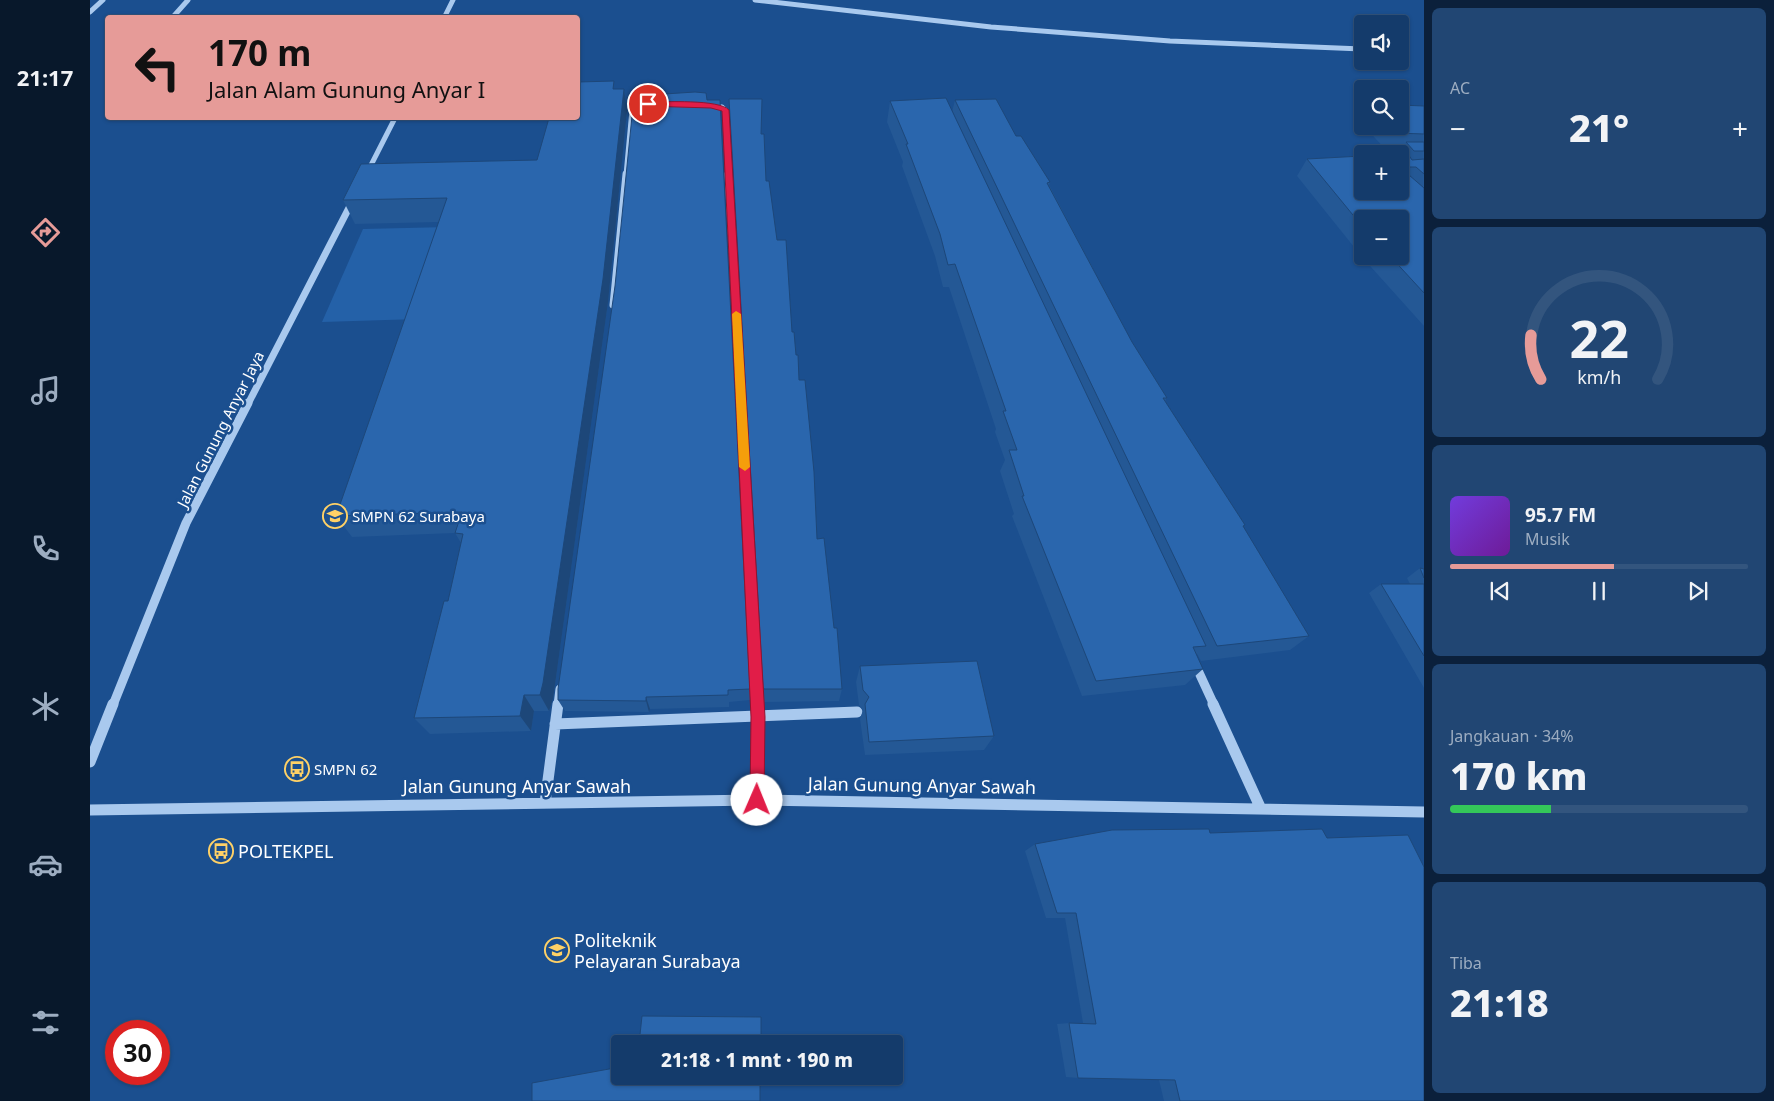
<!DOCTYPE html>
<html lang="id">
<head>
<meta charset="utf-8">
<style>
  body { margin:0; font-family:"Noto Sans",sans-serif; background:#214673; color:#f1f3f6; height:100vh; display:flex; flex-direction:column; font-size:19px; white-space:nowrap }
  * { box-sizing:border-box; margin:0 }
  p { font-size:16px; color:#9dadc1 }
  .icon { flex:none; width:28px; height:28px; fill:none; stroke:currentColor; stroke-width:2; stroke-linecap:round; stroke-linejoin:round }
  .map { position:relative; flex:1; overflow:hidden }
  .sheet { display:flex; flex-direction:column; gap:8px; padding:8px; background:#0b203b; width:350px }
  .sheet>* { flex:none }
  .hud { position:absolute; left:15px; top:15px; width:475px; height:105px; border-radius:5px; box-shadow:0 1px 4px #0004,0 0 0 1px #33557e; background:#e69b98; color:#111; overflow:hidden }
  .controls { position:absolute; left:1264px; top:15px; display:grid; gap:10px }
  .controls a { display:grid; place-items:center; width:55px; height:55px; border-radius:5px; background:#143b6b; box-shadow:0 1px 4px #0004,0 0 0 1px #33557e; font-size:25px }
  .speed { position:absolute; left:15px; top:1020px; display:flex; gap:10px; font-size:25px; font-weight:700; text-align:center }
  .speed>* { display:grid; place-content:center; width:65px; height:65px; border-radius:50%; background:#143b6b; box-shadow:0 1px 4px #0004,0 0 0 1px #33557e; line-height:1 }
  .speed .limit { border:8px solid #d22; background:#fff; color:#111 }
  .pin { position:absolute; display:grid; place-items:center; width:42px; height:42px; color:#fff; margin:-21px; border:2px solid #fff; border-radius:50%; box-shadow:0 1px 5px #0007 }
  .me { position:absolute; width:55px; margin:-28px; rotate:1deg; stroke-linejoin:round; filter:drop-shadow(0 0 4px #0008) }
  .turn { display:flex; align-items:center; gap:18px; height:105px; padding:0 20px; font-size:22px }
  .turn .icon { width:65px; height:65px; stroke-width:2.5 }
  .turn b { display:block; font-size:35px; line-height:42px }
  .big { font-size:38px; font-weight:800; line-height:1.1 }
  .sheet .widget { flex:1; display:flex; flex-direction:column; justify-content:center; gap:8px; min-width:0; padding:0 18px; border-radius:8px; background:#214673 }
  .sheet .dial { align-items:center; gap:0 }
  .dial svg { height:130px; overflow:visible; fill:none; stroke:#33557e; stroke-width:7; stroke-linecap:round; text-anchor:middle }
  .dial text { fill:#f1f3f6; stroke:none }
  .song { display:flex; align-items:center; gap:15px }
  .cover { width:60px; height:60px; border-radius:8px; background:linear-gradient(135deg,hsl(260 70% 55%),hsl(280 70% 35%)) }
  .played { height:5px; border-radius:2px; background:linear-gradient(90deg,#e69b98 55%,#33557e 55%) }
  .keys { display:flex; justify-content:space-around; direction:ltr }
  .heat { display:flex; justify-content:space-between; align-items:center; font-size:28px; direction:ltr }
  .charge { height:8px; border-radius:4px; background:linear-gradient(90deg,#34c759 34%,#33557e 0) }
  .trip { position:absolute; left:521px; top:1035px; width:292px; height:50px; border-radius:5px; background:#143b6b; box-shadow:0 1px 4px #0004,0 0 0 1px #33557e; font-weight:800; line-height:50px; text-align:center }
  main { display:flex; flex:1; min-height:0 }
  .tabs { display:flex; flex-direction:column; width:90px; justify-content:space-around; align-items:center; background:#08182b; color:#9dadc1 }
  .tabs .icon { width:35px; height:35px }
  .tabs .current { color:#e69b98 }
  .tabs b { font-size:22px; color:#f1f3f6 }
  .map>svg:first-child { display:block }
  .green { fill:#2461a8 }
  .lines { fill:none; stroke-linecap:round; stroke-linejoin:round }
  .minor-far3 { stroke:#a9c9ee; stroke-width:5 }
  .minor-far2 { stroke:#a9c9ee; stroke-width:7 }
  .minor-far1 { stroke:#a9c9ee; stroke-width:9 }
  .minor { stroke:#a9c9ee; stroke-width:11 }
  .wall { fill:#245895; fill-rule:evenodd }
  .shaded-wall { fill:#1d4779 }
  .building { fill:#2a66ad; stroke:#1d4779 }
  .route { fill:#e11d48; stroke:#92132f }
  .slow { fill:#f59e0b }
  .labels { text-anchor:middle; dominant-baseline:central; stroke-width:5; stroke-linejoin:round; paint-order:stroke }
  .street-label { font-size:15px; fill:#fff; stroke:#1b4f8f }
  .poi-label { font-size:15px; fill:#fff; stroke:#1b4f8f; text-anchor:start }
  .near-street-label { font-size:18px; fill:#fff; stroke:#1b4f8f }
  .near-poi-label { font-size:18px; fill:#fff; stroke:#1b4f8f; text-anchor:start }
</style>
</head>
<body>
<main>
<nav class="tabs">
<b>21:17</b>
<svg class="icon current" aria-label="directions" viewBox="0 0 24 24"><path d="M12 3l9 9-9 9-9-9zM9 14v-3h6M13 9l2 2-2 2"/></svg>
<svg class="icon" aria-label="music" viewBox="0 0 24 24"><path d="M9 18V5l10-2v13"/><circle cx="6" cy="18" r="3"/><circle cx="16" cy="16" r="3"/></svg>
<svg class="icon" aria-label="phone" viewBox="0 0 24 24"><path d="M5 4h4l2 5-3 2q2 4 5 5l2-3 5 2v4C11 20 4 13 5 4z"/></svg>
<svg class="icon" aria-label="climate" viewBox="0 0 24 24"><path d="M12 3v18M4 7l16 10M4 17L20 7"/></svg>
<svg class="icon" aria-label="car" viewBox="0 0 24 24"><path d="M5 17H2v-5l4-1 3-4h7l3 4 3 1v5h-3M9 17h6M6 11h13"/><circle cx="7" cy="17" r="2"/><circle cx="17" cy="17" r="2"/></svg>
<svg class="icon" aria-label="filters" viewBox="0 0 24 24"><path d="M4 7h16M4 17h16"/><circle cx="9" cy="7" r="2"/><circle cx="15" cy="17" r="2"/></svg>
</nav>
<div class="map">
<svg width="1334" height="1101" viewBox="0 0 1334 1101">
  <rect width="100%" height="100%" fill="#1b4f8f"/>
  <path class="green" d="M359 227 328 319 232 322 273 229Z"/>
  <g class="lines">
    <path class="minor-far3" d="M665 0 901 27 1080 41 1272 49
      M0 12 13 0
      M82 18 98 0
      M354 18 363 0
      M620 106 632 107 635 110 639 175
      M1291 154H1334
      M277 173 305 118
      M536 175 542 110 552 105"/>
    <path class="minor-far2" d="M638 174 651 404
      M523 305 536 174
      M158 404 263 200"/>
    <path class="minor-far1" d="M651 403 667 705
      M1105 664 1124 705
      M23 705 96 523 158 403
      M468 705 470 689"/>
    <path class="minor" d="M1123 704 1171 809
      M465 724 767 712
      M0 762 23 704
      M667 800V704
      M455 803 468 704
      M0 810 667 800 1334 812"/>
  </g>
  <path class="wall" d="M525 89H534L537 111 518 302 463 699 459 711H444L441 731 340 734 324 718 358 601 371 543 365 533 262 537 246 516 349 222 265 224 253 200 447 160Z
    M639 99 672 134 676 181 687 240 709 380 727 539 744 628 752 689 749 701 674 702 673 700Z
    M865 100 926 136 960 182 959 185 1042 342 1077 398 1075 401 1155 525 1153 527 1219 636 1200 650 1111 661 1107 654H1106L1113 669 1095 685 992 696 922 516 924 514 910 471 915 460 905 432 906 429 859 287H853L845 256 812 166 813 162 797 122 800 101 862 112Z
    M1334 106V326L1272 257 1207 176 1217 159 1310 154H1307L1310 150H1296L1274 126H1310ZM1272 219 1310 256H1272Z
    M1330 568 1334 569V688L1279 593 1291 584H1320L1317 578Z
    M770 666 904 736 894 750 775 755 770 719 773 710 769 705 766 682Z
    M660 689V700L639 702V707L560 709 559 712 475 711 468 700Z
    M1120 833 1334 1101H1074L1069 1080 988 1078 976 1077 967 1024 979 1023H993L975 918H956L935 851 945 844Z"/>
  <path class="shaded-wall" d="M534 89 537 111 518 302 463 699 459 711 450 695Z
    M434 695 444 711 441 731 430 716Z
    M556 697 560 709 559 712 556 701Z"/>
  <path class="building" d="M524 81 523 89H534L513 279 453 683 450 695H434L430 716 324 718 354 601H358L373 534 365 533 372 512 246 516 357 198 253 200 271 164 447 160 459 118H488V82Z
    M605 92 616 93 617 100H630L660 689 638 690V695L556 697V701L468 700V689L525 286 544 96Z
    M856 98 1116 646 1103 647 1113 669 1006 681 932 496H934L919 450H927L913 411H916L865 264 858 265 850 234 816 144H818L800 101Z
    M639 99H672L671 134H674L676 181H679L687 240H696L702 332H704L706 355H708L709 380H715L724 472 727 539 734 538 744 628H747L752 689H674L673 687Z
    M906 99 926 136H931L960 182 957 183 1042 342 1077 398H1073L1155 525 1153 526 1219 636 1127 646 865 100Z
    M1310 105 1334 106V134L1307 133 1301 126H1310Z
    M1316 142H1334V151H1324Z
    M1310 154H1318L1322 160 1334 159V174L1326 167H1319V175L1334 188V293L1300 256H1310V219H1272V226L1217 159 1272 156V191H1310Z
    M1330 568 1334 569V578Z
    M1291 584H1334V656Z
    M887 661 904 736 779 742 775 704 779 697 773 690 770 666Z
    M1119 829 1120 833 1232 829 1237 838 1318 835 1334 867V1101H1090L1085 1080 988 1078 979 1023 1006 1024 986 913H967L945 844 1022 830Z
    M552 1016 671 1017V1044H549Z
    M530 1067V1076H670V1101H442V1083Z"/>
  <path class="route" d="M558 102C574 102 629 99 639 110L675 717 674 800 672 805 667 807 662 805 660 800 661 717 632 111 621 108 555 106Z"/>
  <path class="slow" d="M646 311 651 314 660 467 655 471 649 467 642 314Z"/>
  <defs>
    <symbol id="school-ring" viewBox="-11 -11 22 22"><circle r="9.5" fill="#1b4f8f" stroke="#ffd166" stroke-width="1.5"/><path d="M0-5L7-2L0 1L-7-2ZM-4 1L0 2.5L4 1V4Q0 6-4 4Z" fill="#ffd166"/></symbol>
    <symbol id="bus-ring" viewBox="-11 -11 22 22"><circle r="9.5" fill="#1b4f8f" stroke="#ffd166" stroke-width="1.5"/><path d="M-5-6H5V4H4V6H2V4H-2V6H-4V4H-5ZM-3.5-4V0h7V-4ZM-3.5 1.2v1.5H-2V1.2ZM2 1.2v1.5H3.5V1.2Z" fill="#ffd166"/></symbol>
    <symbol id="university-ring" viewBox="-11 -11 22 22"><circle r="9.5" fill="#1b4f8f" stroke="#ffd166" stroke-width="1.5"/><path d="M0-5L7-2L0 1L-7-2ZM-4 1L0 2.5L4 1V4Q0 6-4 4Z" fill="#ffd166"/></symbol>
  </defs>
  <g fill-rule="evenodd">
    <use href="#school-ring" x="231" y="502" width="28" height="28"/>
    <use href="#bus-ring" x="193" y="755" width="28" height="28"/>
    <use href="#bus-ring" x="117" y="837" width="28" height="28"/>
    <use href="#university-ring" x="453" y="936" width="28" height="28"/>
  </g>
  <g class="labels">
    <g class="street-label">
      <text transform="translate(130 429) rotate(-63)">Jalan Gunung Anyar Jaya</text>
    </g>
    <g class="poi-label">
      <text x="262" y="516">SMPN 62 Surabaya</text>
      <text x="224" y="769">SMPN 62</text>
    </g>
    <g class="near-street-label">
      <text transform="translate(832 785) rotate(1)">Jalan Gunung Anyar Sawah</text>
      <text x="427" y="786">Jalan Gunung Anyar Sawah</text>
    </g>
    <g class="near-poi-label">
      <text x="148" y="851">POLTEKPEL</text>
      <text x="484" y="940">Politeknik<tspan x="484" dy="21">Pelayaran Surabaya</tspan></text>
    </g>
  </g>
</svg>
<div class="controls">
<a><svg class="icon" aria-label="sound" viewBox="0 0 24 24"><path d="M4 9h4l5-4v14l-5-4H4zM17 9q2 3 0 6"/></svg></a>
<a><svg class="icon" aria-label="search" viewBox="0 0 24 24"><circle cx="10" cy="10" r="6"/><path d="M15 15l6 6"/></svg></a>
<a>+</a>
<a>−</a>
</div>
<div class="speed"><div class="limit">30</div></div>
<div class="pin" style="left:558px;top:104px;background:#d93025"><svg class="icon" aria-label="arrive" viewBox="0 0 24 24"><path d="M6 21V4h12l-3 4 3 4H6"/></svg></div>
<svg class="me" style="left:667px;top:800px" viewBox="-20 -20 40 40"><circle r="19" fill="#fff"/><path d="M0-13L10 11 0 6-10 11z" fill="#e11d48"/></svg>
<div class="trip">21:18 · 1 mnt · 190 m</div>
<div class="hud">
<div class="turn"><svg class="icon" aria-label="left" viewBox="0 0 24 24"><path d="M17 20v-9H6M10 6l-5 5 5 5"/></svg><div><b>170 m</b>Jalan Alam Gunung Anyar I</div></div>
</div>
</div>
<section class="sheet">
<div class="widget"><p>AC</p>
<div class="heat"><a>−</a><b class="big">21°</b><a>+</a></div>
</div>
<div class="widget dial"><svg viewBox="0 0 100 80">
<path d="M14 69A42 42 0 1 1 86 69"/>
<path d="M14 69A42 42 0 0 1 8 42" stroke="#e69b98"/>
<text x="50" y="56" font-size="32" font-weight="700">22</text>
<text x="50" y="72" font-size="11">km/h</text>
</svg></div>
<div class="widget">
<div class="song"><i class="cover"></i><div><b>95.7 FM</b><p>Musik</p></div></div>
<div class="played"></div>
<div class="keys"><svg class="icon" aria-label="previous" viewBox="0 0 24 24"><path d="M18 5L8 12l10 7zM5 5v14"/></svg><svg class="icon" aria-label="pause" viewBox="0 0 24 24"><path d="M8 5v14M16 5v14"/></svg><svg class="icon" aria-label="next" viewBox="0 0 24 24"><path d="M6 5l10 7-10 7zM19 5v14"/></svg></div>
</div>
<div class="widget"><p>Jangkauan · 34%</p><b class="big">170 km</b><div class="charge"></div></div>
<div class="widget"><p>Tiba</p><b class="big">21:18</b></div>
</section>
</main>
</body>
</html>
